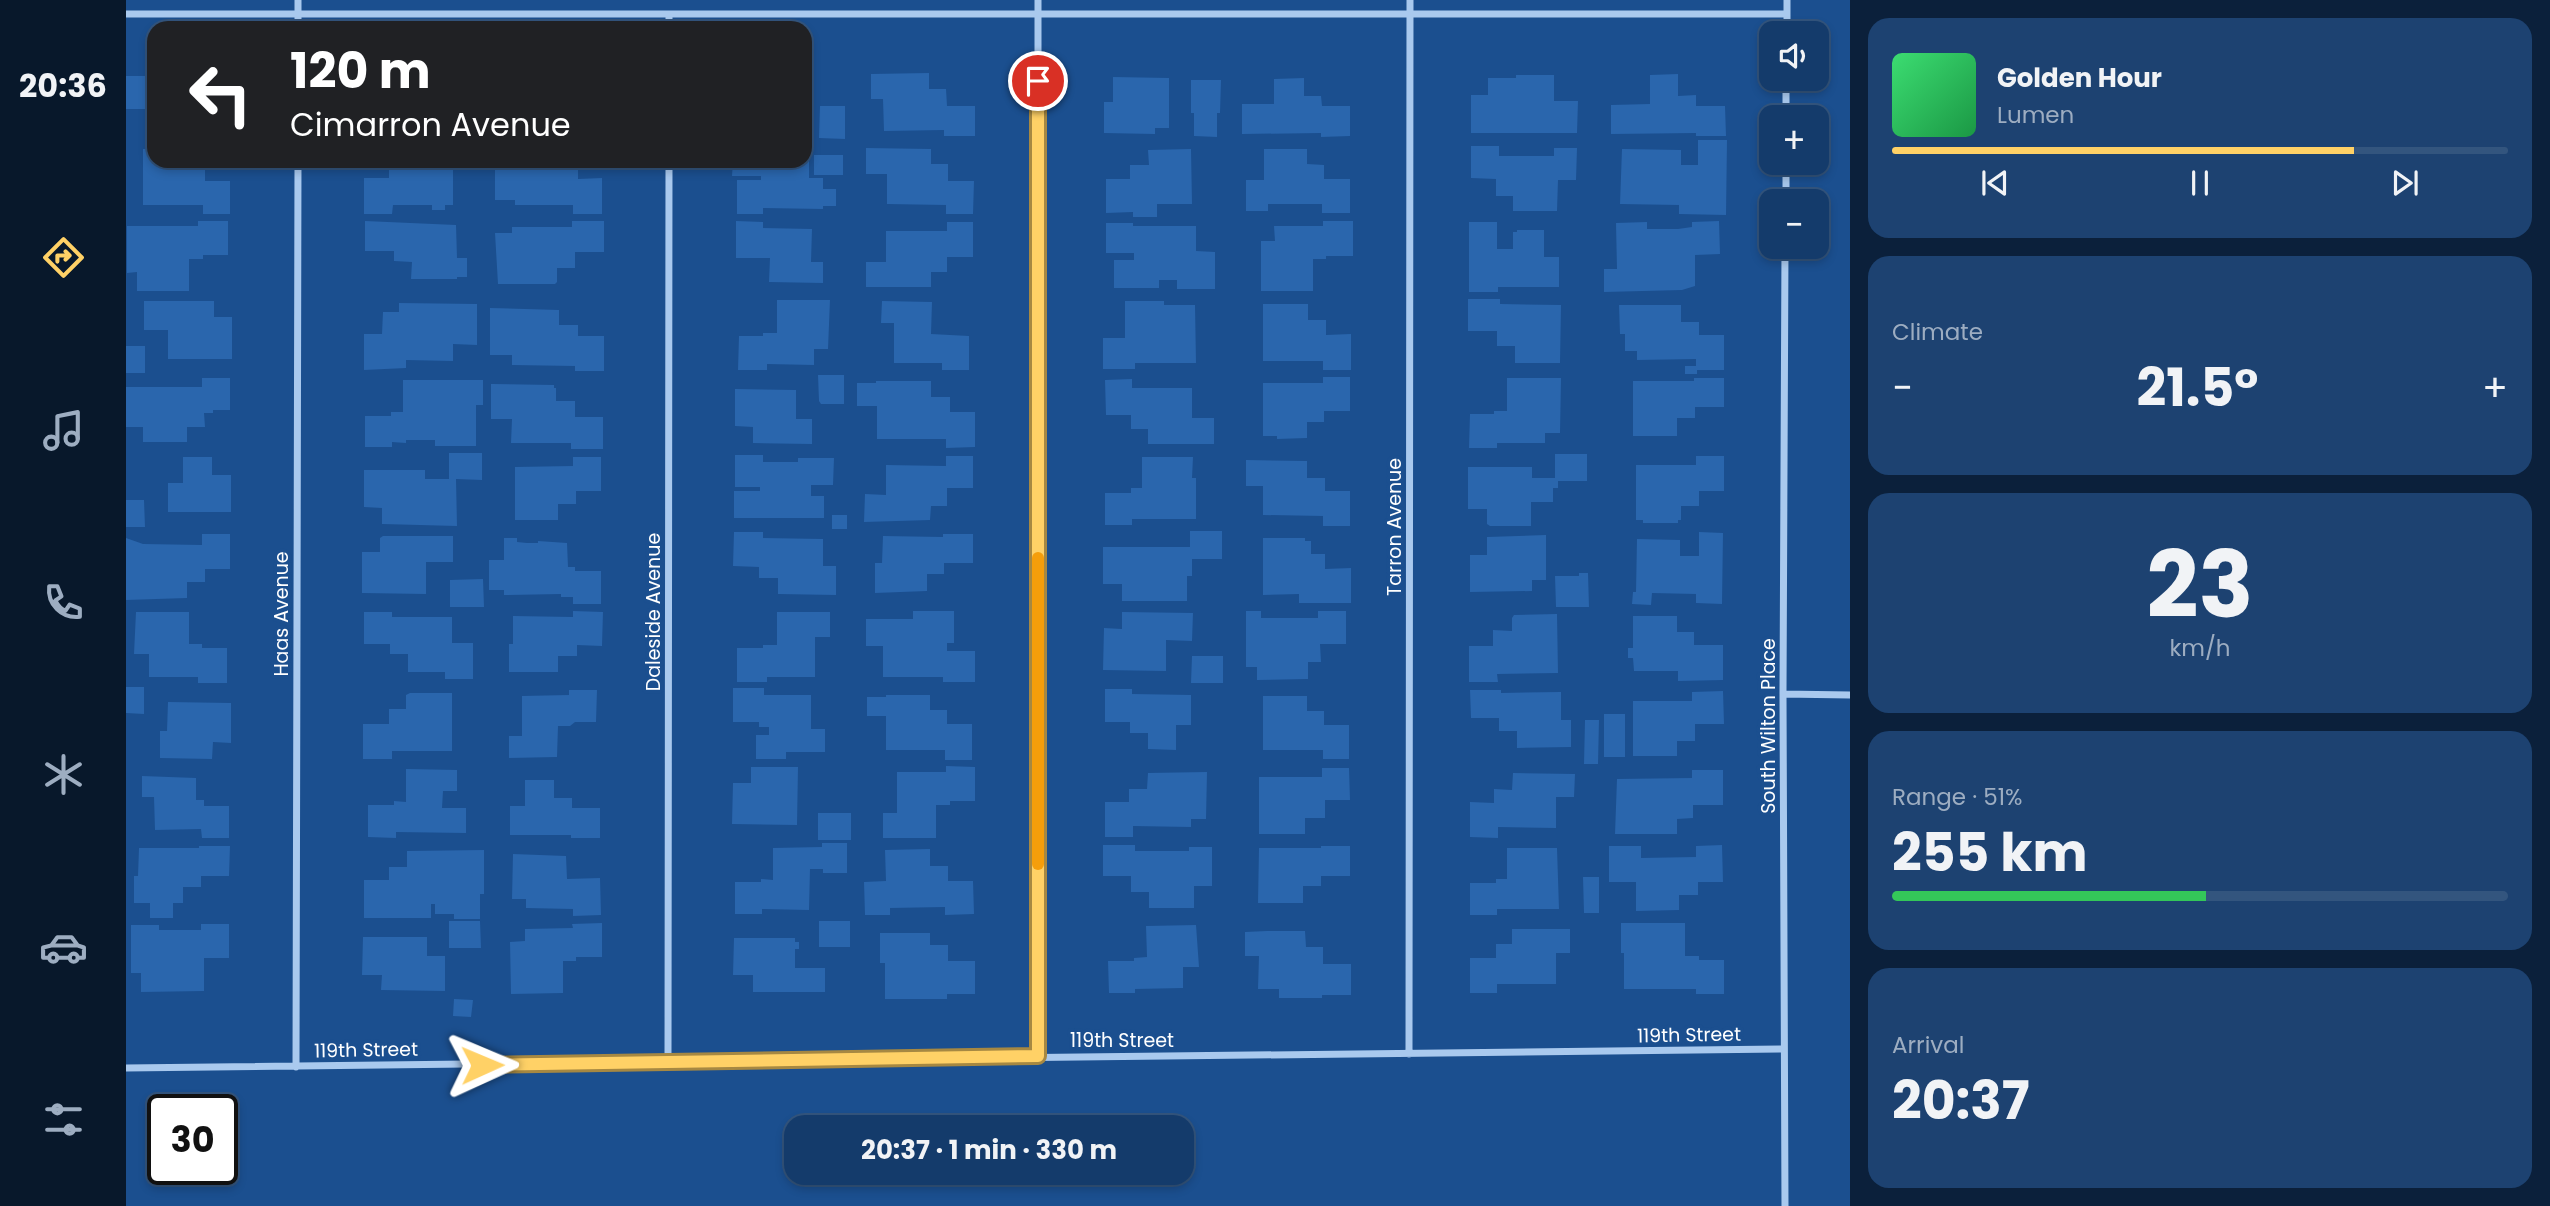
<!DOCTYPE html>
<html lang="en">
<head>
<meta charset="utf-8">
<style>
  body { margin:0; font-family:Poppins,sans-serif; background:#1d4271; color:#f1f3f6; height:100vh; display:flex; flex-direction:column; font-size:26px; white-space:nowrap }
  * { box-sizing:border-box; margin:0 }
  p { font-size:23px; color:#9dadc1 }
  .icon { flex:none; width:38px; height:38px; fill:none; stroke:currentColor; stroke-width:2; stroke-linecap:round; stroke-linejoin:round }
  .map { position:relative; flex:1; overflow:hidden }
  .panel { display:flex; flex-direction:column; gap:18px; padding:18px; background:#0b203b; width:700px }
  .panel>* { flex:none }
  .guide { position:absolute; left:21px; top:21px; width:665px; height:147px; border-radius:21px; box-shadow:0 4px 10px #0003,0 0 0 2px #33557e; background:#202124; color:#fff; overflow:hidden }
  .controls { position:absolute; left:1633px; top:21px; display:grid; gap:14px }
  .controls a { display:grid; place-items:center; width:70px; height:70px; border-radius:14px; background:#143b6b; box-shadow:0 4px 10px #0003,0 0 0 2px #33557e; font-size:35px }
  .speed { position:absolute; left:21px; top:1094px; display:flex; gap:14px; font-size:35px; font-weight:700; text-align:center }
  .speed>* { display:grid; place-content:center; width:91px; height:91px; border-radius:50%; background:#143b6b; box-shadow:0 4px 10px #0003,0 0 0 2px #33557e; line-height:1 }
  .speed .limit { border:4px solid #111; border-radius:10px; background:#fff; color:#111 }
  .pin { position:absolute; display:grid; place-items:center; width:60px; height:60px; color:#fff; margin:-30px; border:4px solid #fff; border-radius:50%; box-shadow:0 2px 7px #0007 }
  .me { position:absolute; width:77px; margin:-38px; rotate:89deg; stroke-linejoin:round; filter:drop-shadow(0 0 5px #0008) }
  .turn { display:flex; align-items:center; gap:24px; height:147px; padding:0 28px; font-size:32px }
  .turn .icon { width:91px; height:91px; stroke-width:2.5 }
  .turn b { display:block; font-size:49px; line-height:60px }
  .big { font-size:52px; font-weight:700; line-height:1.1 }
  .panel .tile { flex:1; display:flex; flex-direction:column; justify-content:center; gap:10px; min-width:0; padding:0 24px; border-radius:21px; background:#1d4271 }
  .panel .dial { align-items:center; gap:0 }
  .dial b { font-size:91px; line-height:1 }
  .song { display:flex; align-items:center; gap:21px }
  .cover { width:84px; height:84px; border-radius:10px; background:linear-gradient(135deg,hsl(140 70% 55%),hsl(140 70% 35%)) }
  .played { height:7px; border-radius:4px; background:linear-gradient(90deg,#ffd166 75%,#33557e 75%) }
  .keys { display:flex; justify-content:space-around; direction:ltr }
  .heat { display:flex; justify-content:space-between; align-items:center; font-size:38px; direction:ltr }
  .charge { height:10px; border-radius:5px; background:linear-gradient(90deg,#34c759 51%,#33557e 0) }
  .trip { position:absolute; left:658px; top:1115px; width:410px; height:70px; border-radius:21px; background:#143b6b; box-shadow:0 4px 10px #0003,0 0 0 2px #33557e; font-weight:700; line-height:70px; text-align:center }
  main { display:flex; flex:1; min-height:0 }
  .menu { display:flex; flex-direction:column; width:126px; justify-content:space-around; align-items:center; background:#08182b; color:#9dadc1 }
  .menu .icon { width:49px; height:49px }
  .menu .on { color:#ffd166 }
  .menu b { font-size:32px; color:#f1f3f6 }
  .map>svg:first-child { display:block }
  .building { fill:#2a66ad }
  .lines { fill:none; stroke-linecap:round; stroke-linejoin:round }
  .street { stroke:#a9c9ee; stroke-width:7 }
  .route-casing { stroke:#a68842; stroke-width:18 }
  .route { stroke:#ffd166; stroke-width:12 }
  .slow { stroke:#f59e0b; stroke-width:12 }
  .labels { text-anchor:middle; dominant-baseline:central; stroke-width:7; stroke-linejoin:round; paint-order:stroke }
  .street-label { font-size:19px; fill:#fff; stroke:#1b4f8f }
</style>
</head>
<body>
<main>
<nav class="menu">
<b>20:36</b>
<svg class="icon on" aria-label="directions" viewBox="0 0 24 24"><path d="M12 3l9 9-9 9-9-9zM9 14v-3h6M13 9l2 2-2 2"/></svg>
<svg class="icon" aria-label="music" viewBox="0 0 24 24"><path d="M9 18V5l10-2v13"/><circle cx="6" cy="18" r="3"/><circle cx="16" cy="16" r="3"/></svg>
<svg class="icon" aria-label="phone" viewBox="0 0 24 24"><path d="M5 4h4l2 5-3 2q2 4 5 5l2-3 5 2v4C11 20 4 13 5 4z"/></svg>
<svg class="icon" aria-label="climate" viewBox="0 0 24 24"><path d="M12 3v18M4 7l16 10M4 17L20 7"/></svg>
<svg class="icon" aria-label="car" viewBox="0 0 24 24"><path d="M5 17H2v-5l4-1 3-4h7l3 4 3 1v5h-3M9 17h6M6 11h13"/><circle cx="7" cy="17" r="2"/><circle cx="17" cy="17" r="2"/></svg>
<svg class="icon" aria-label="filters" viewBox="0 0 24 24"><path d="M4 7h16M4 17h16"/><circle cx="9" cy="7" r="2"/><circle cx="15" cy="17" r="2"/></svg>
</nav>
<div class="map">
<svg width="1724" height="1206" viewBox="0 0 1724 1206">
  <rect width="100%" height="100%" fill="#1b4f8f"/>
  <path class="building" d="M803 73V89H820L821 106H849V136H818V130L758 131 757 99H745V74Z
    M1552 74V96L1570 95V106H1599L1600 136H1570V133L1485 134V105L1524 104V75Z
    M1390 75H1428V101H1452L1451 133H1345V95H1362V78H1390Z
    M0 76H20V109H0Z
    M987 77 1043 78V128H1029V134L978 133V102H987Z
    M1178 78V96H1195L1196 106H1224V136L1195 137V133L1116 134V104H1148V79Z
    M1065 80H1095L1094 113H1091V137L1068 136V113H1065Z
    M694 106H719V139L693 138Z
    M1572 140H1601L1600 215 1553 214V205L1494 204 1496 149 1555 150V165H1572Z
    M1345 146H1373V156H1428V148H1451L1450 180H1432L1431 211H1387V196H1370V179L1345 178Z
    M740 148 805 149V164H822V181H848L847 214H820V205L761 204V174H740Z
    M17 149H28V161L79 164V181H104V214H77V205H17Z
    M1065 149 1066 204H1031V217H1007V212L980 213V179H1004V165H1023L1022 150Z
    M1138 149H1181V164L1198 165V179H1224V213H1196V204H1142V211H1120V180H1138Z
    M679 153H683V178H697V189H710V206H697V209L637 208V214H611V180H635V176H606L607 161H635V170H654V161H679Z
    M688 155H717V175H688Z
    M281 161H327V205H319V210H306V205H267L266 214H238V178H263V164H281Z
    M369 161H434V164H452V179L476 178V214H447V205H389V200H369Z
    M72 221H102V255H77V259H63V291H11V272L1 273V226H72Z
    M239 221 330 225 331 258H341V277H331V279H285L286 262 268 261V251H239Z
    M446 221H478V252H449V268H431V282L429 284H372L369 233H386V227H446Z
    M610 221 637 222V228L686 229 685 262H697V283L643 282 644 258H610Z
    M1197 221H1227V256H1200V259H1187V291H1135V241H1149L1148 226H1197Z
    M1593 221 1594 254 1569 255V286L1556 290 1478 292V269H1491L1490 223 1521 222V229H1552L1566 227V222Z
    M821 222H847V257H821V272H805V287H740V262H760V231H821Z
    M1343 222H1371V249H1387V232H1391V230H1418V257H1433V287H1372V292H1343Z
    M980 223H1007V226H1070V251L1089 252V289H1051V280H1033V288H988V260H1008V253H980Z
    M1342 299H1374V304L1435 305 1434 363H1389V346H1371V331H1342Z
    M651 300H704L702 349H688V365L641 364V370H612L613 336H637V333H651Z
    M18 301H88V317H106V359H42V330H18Z
    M756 301 806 302 805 334 843 336V370H816V363H768V323H755Z
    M999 301H1038V305H1069L1070 363H1009V369H977V338H999Z
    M273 303 351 304V345L327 344V361L280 360V368L238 370V334H256L257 312H273Z
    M1137 304H1182V320H1200V335L1225 334V370H1197V361H1137Z
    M1493 305H1555V322H1573V335H1598V370H1571V374H1559V366H1570V359L1511 360V351H1499V334H1494Z
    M364 308 433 310V325H452V336H478V371H449V366L386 365V355H364Z
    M0 346H19V373H0Z
    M692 375H718V404H695L693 401Z
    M1197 377H1224V411H1198V422H1181V438L1151 439V436H1137V383H1197Z
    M76 378H104V410H87V413H78L79 427H61V442H17V427H0V387H76Z
    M1381 378H1435L1434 433H1419V443H1371V448H1343L1344 414H1368V411H1381Z
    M1568 378H1598V407H1569V418H1551V436H1507V381H1568Z
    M1006 379V388H1066V418H1088V444H1022V429H1005V415H980L979 380Z
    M277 380H357V405H350V446H309V440H280V443L266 442V447H239V416H265V412H277Z
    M750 381H805V397H824V412H849V447L820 448V439H751V406H731V383H750Z
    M365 384 428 385V388H430V401H449V417H477V449H445V443H385L386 419H365Z
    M609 389 670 390V419H686V444L627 443V427L609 426Z
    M323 453H356V480L330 479 331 526 256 524V508L238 507V470H299V479H323Z
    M1429 454H1461V481H1432V488H1427V502H1405V526H1364L1361 524V509H1342V467H1406V478H1429Z
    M609 455H637V462H672V458H708L707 485H685V496H698V518H608V491H634V487H609Z
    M820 456H847V488H821V506H805L804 520 738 522 739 494 760 495V465L820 466Z
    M1570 456H1598V491H1573V506H1555V520H1552V523H1517V520H1510V465H1570Z
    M57 457H86V475H105V512H42V483H57Z
    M447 457H475V491H450V504H432V520H389V467L447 466Z
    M1016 457H1067L1066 478H1070V519H1006V525H979V493H1005V488H1016Z
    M1120 460 1181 461V478H1199V491H1224V526H1197V516L1137 515V486H1120Z
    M0 500H18L19 527H0Z
    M706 515H721V529H706Z
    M1064 531H1096V559H1066V576H1061V601H996V584H977V547H1064Z
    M608 532H637V538L697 539V566H710V595L652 594V578H633V567L607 566Z
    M1573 532 1597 533 1596 604 1570 603V594L1526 593 1525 605 1506 604 1507 592H1510L1511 539 1554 540V556H1573Z
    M76 534H104V569H79V582H61V598L0 600V538L17 544 76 545Z
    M817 534H847V563H818V574H801V591L749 593V563H756L757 536 817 537Z
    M1420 535V580H1406V591L1344 592V555H1361V537Z
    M257 536H327V562H300V594L236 593V552H254V538Z
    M378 538H391V542L401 543H412V541L441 543 442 567H449V571H475V604H447V597H435V594L378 595V590H363V560H378Z
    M1137 538H1179V541H1185V554H1199V569L1225 568V603H1173V594L1137 595Z
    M1453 573H1462L1463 607H1430L1429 576H1453Z
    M357 579 358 607H324V580Z
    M447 611 477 612 476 646 451 645V656H432V672H383V644H387V616L447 617Z
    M787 611H828V643H821V651H849V682H817V677H757V646H740V619H787Z
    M1120 611H1135V618H1192V611H1220V644H1194L1195 662H1182V679L1131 680V667H1120Z
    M10 612H63V644H76V648H101V683H72V677H23V654H8Z
    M238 612H266V617H326V643H347V679H319V672H282V654H264V644H238Z
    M651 612H704V637H689V677H641V682H611V648H637V645H651Z
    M996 612 1067 613 1066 641 1040 640V671L977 670 978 628 996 629Z
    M1431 614 1432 673 1371 674 1372 682H1343V646H1367V630L1386 631V618L1388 615Z
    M1507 616H1551V632H1568V645H1597V680L1552 681V671H1508L1507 658H1502V648H1507Z
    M1066 656H1097V683H1065Z
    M0 687H18V714L0 713Z
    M607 688H638V695H685V729H699V752H660V759H630V735H643V727H633V722H607Z
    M979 689H1006V694L1065 695V725H1050V750L1022 749V733H1004V722H979Z
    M443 690H471L470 722H449L444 726H432L431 757 383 758V736H396V696L443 695Z
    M1344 690H1375V693L1435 692V720H1445V747L1391 748V731H1373V718H1345Z
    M1597 691 1598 724H1569V741H1551V756H1507V701H1566V692Z
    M284 693H326V751H266V759H237V724H263V709H280V695Z
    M760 695H804V710H821V724H846V760H819V750H760V716H741V697H760Z
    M1137 696H1181V711H1198V725H1223V759H1197V750H1137Z
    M42 702 105 703V743L87 742 86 759 34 758V731H41Z
    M1478 714H1499V757H1478Z
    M1459 720H1473L1472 764H1458Z
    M820 766 849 767V801H824V805H810V838H757V813H771V772H820Z
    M625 767H672L671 825 606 824 607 783H625Z
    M1196 768H1223L1224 800H1199V818H1179V834H1133V777H1196Z
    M280 769 331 770V791H317L316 808H340V833L270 832V838L242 837V805H268V801L280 802Z
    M1566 770H1597V805H1567V818L1551 819V834H1489L1491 779 1566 778Z
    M1081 772 1080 819H1065V827L1007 826V837H979V802H1003V789H1021L1022 773Z
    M1387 773 1449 774 1448 797H1430V828L1372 827V838L1344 837V802L1368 803V789L1386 790Z
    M16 776 70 778V800H78V806H103V838H76L75 829 29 830 28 797H16Z
    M399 780H428V798H446V808H474V838H445V835H384V806H399Z
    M692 813H725V840H692Z
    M696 843H721V873H697V869H684L683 910 636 909V914H609V882H635V879L647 880V848L696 847Z
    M977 845H1009V851H1063V847H1086V886H1068V908H1023V892H1005V876H977Z
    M1596 845 1597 882H1572V895H1553V910L1510 911V882H1483V846H1515V858L1570 857V846Z
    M73 846H104L103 876H75V887H57V903H47V918H24V903H8V876H12L13 848H73Z
    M1195 846H1224V876H1195V886H1177V903H1132L1133 848H1195Z
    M1381 848H1431L1433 909H1371V915H1344V883H1370V879H1381Z
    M804 849V866H822V881H847L848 914 819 915V907L764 908V915H739L738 882 760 881 759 850Z
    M358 850V894H354V919H328V914H309V904H305V918H238V880H263V867H281V851Z
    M387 854 440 856 441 879 474 878 475 915 447 916V909L400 908V899H386Z
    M1457 877H1473V913H1458Z
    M323 921H354L355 948H323Z
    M693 921H724V947H693Z
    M476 923V957H450V961H437V993L385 994 384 942 399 941V929L447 928 446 924Z
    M1495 923H1559V956H1573V960H1598V994H1570V989H1498V953H1495Z
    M75 924H103V958H78V991L15 992V973H5V925H33V930H75Z
    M1070 925 1073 967H1057V988L1009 989V993H983L982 961H1008V958L1021 957 1020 926Z
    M1386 929H1444V953H1430V984H1371V993H1344V958H1370V944H1386Z
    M1141 931H1179L1180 947H1197V964H1225V995H1196V998H1153V989H1132L1133 956H1119V932Z
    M754 933H804V945H822V961H849V994H821V999H759V963H754Z
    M237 937H301V956H319V991L255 990 256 975H236Z
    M608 938H669V942H673V949H669V968H699V992H627V975H607Z
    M328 999 347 1000 345 1017 327 1016Z"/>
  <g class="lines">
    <path class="street" d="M0 14H1661
      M172 28V0
      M543 28V15
      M1661 33V0
      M1660 117V79
      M1660 201V163
      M1657 694 1724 695
      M1283 1054 1284 0
      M912 1056V0
      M542 1062 543 161
      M170 1067 172 161
      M0 1068 1657 1049
      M1659 1206 1657 694 1659 247"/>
  </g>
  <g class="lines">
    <defs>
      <path id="route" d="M356 1065 912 1056V81"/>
    </defs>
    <use href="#route" class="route-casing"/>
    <use href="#route" class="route"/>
    <path class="slow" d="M912 864V558"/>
  </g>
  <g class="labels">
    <g class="street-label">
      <text transform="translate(1268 527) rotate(-90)">Tarron Avenue</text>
      <text transform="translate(527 612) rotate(-90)">Daleside Avenue</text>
      <text transform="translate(155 614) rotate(-90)">Haas Avenue</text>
      <text transform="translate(1642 726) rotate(-90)">South Wilton Place</text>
      <text transform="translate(1563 1035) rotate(-1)">119th Street</text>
      <text x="996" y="1040">119th Street</text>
      <text transform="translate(240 1050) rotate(-1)">119th Street</text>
    </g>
  </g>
</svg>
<div class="controls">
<a><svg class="icon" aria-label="sound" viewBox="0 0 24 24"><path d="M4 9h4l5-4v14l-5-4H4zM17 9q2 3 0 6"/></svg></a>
<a>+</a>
<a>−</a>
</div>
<div class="speed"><div class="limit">30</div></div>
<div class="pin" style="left:912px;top:81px;background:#d93025"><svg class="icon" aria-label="arrive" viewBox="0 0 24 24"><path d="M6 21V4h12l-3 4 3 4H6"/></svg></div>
<svg class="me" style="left:356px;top:1065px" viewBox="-20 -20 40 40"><path d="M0-17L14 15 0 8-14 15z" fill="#ffd166" stroke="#fff" stroke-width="4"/></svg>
<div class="trip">20:37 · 1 min · 330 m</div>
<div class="guide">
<div class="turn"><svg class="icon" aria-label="left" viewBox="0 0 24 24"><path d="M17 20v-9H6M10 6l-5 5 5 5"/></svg><div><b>120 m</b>Cimarron Avenue</div></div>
</div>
</div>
<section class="panel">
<div class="tile">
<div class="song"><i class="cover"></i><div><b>Golden Hour</b><p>Lumen</p></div></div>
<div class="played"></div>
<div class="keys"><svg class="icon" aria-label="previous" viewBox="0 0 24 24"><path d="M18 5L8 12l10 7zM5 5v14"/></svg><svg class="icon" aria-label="pause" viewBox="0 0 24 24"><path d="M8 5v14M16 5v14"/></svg><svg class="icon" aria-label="next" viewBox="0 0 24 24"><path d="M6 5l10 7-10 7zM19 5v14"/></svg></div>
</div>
<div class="tile"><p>Climate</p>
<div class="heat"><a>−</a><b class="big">21.5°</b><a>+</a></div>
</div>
<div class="tile dial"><b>23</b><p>km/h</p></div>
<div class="tile"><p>Range · 51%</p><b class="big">255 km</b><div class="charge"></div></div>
<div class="tile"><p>Arrival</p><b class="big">20:37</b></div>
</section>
</main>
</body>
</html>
